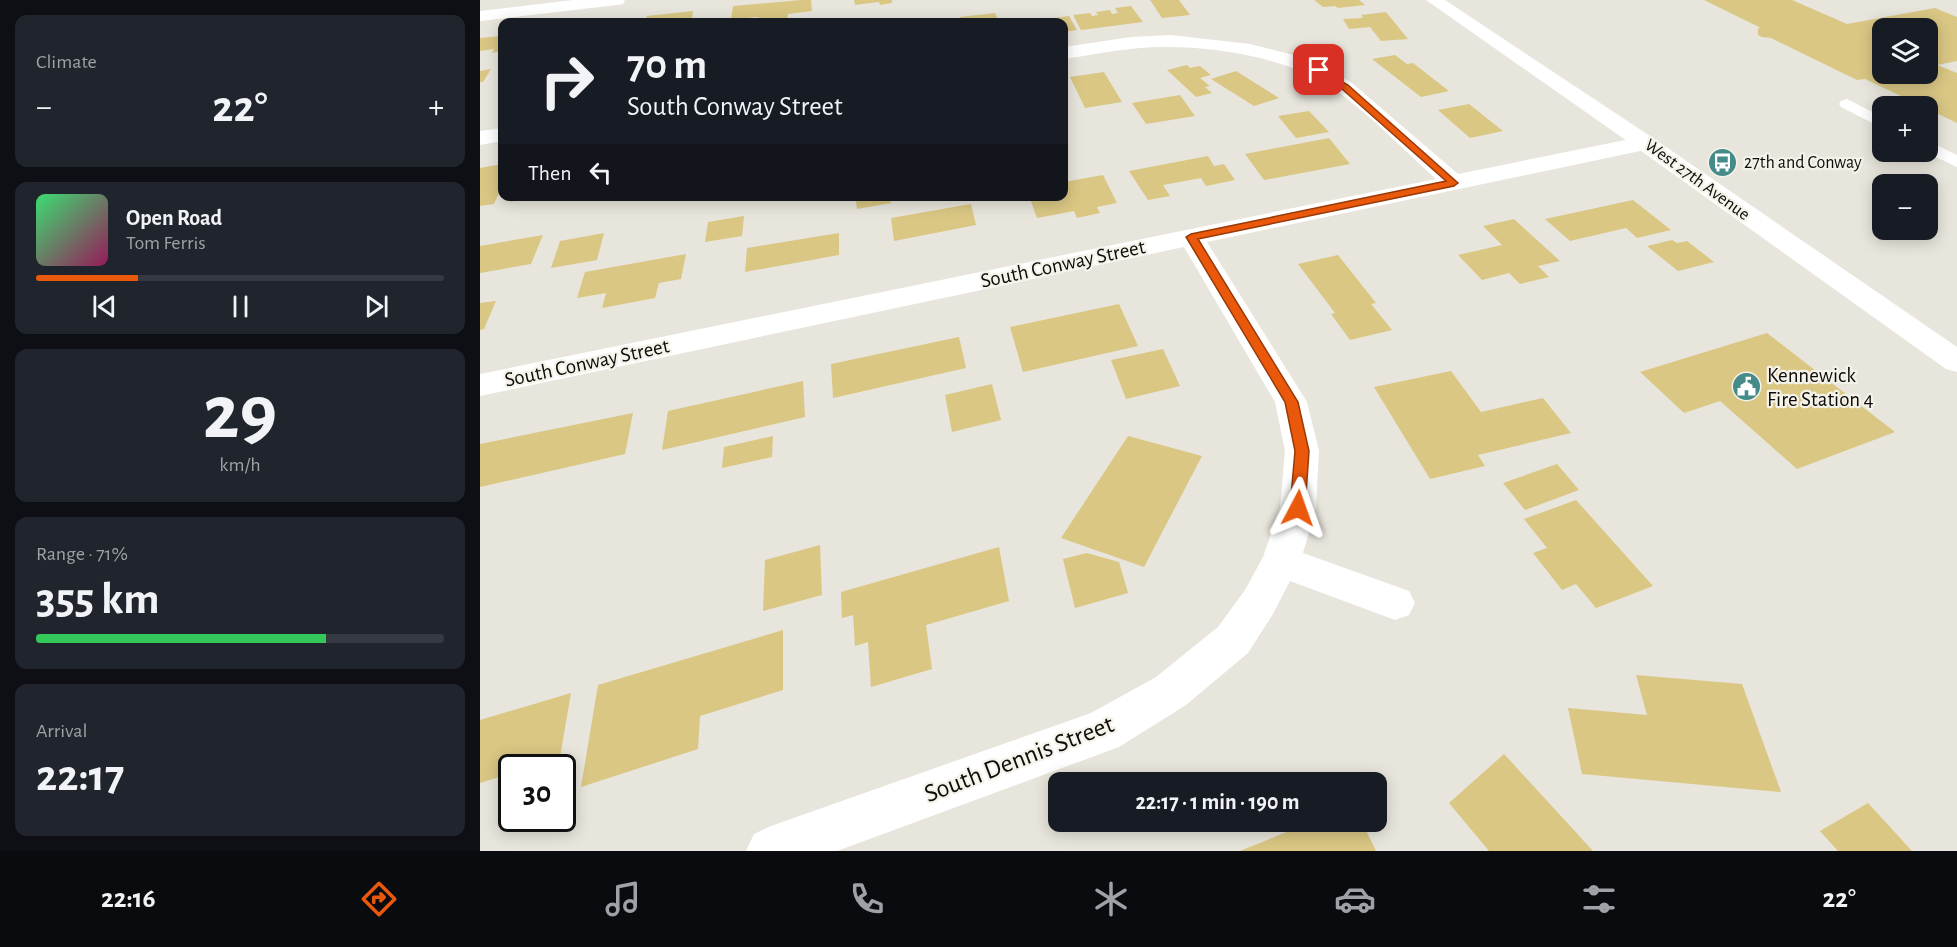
<!DOCTYPE html>
<html lang="en">
<head>
<meta charset="utf-8">
<style>
  body { margin:0; font-family:"Alegreya Sans",sans-serif; background:#20242c; color:#f1f3f6; height:100vh; display:flex; flex-direction:column; font-size:22px; white-space:nowrap }
  * { box-sizing:border-box; margin:0 }
  p { font-size:20px; color:#9ea1a6 }
  .icon { flex:none; width:33px; height:33px; fill:none; stroke:currentColor; stroke-width:2; stroke-linecap:round; stroke-linejoin:round }
  .map { position:relative; flex:1; overflow:hidden }
  .details { display:flex; flex-direction:column; gap:15px; padding:15px; background:#0d0f14; width:480px }
  .details>* { flex:none }
  .guide { position:absolute; left:18px; top:18px; width:570px; height:183px; border-radius:12px; box-shadow:0 3px 15px #0003; background:#171b24; color:#f1f3f6; overflow:hidden }
  .buttons { position:absolute; left:1392px; top:18px; display:grid; gap:12px }
  .buttons a { display:grid; place-items:center; width:66px; height:66px; border-radius:12px; background:#171b24; box-shadow:0 3px 15px #0003; font-size:30px }
  .speed { position:absolute; left:18px; top:754px; display:flex; gap:12px; font-size:30px; font-weight:700; text-align:center }
  .speed>* { display:grid; place-content:center; width:78px; height:78px; border-radius:50%; background:#171b24; box-shadow:0 3px 15px #0003; line-height:1 }
  .speed .limit { border:3px solid #111; border-radius:9px; background:#fff; color:#111 }
  .pin { position:absolute; display:grid; place-items:center; width:51px; height:51px; color:#fff; margin:-26px; border-radius:12px; box-shadow:0 3px 9px #0006 }
  .me { position:absolute; width:66px; margin:-33px; rotate:4deg; stroke-linejoin:round; filter:drop-shadow(0 0 4px #0008) }
  .turn { display:flex; align-items:center; gap:21px; height:126px; padding:0 30px; font-size:27px }
  .turn .icon { width:78px; height:78px; stroke-width:2.5 }
  .turn b { display:block; font-size:42px; line-height:51px }
  .then { display:flex; align-items:center; height:57px; padding:0 30px; background:#0003; gap:12px; font-size:22px }
  .big { font-size:45px; font-weight:700; line-height:1.1 }
  .details .widget { flex:1; display:flex; flex-direction:column; justify-content:center; gap:9px; min-width:0; padding:0 21px; border-radius:12px; background:#20242c }
  .details .dial { align-items:center; gap:0 }
  .dial b { font-size:78px; line-height:1 }
  .song { display:flex; align-items:center; gap:18px }
  .cover { width:72px; height:72px; border-radius:9px; background:linear-gradient(135deg,hsl(140 70% 55%),hsl(330 70% 35%)) }
  .played { height:6px; border-radius:3px; background:linear-gradient(90deg,#ea580c 25%,#363941 25%) }
  .keys { display:flex; justify-content:space-around; direction:ltr }
  .heat { display:flex; justify-content:space-between; align-items:center; font-size:33px; direction:ltr }
  .charge { height:9px; border-radius:4px; background:linear-gradient(90deg,#34c759 71%,#363941 0) }
  .trip { position:absolute; left:568px; top:772px; width:339px; height:60px; border-radius:12px; background:#171b24; box-shadow:0 3px 15px #0003; font-weight:700; line-height:60px; text-align:center }
  .menu { display:flex; height:96px; justify-content:space-around; align-items:center; background:#090b0e; color:#9ea1a6 }
  .menu .icon { width:42px; height:42px }
  .menu .active { color:#ea580c }
  .menu b { font-size:27px; color:#f1f3f6 }
  main { display:flex; flex:1; min-height:0 }
  .map>svg:first-child { display:block }
  .building { fill:#dac784; fill-rule:evenodd }
  .lines { fill:none; stroke-linecap:round; stroke-linejoin:round }
  .service { fill:#fff; fill-rule:evenodd }
  .minor { fill:#fff; fill-rule:evenodd }
  .secondary { fill:#fff; fill-rule:evenodd }
  .route { fill:#ea580c; stroke:#983908; stroke-width:1.5 }
  .labels { text-anchor:middle; dominant-baseline:central; stroke-width:4.5; stroke-linejoin:round; paint-order:stroke }
  .far-poi-label { font-size:18px; fill:#0d0c09; stroke:#f5f2e9; text-anchor:start }
  .far-street-label { font-size:18px; fill:#0d0c09; stroke:#f5f2e9 }
  .street-label { font-size:21px; fill:#0d0c09; stroke:#f5f2e9 }
  .poi-label { font-size:21px; fill:#0d0c09; stroke:#f5f2e9; text-anchor:start }
  .near-street-label { font-size:26px; fill:#0d0c09; stroke:#f5f2e9 }
</style>
</head>
<body>
<main>
<section class="details">
<div class="widget"><p>Climate</p>
<div class="heat"><a>−</a><b class="big">22°</b><a>+</a></div>
</div>
<div class="widget">
<div class="song"><i class="cover"></i><div><b>Open Road</b><p>Tom Ferris</p></div></div>
<div class="played"></div>
<div class="keys"><svg class="icon" aria-label="previous" viewBox="0 0 24 24"><path d="M18 5L8 12l10 7zM5 5v14"/></svg><svg class="icon" aria-label="pause" viewBox="0 0 24 24"><path d="M8 5v14M16 5v14"/></svg><svg class="icon" aria-label="next" viewBox="0 0 24 24"><path d="M6 5l10 7-10 7zM19 5v14"/></svg></div>
</div>
<div class="widget dial"><b>29</b><p>km/h</p></div>
<div class="widget"><p>Range · 71%</p><b class="big">355 km</b><div class="charge"></div></div>
<div class="widget"><p>Arrival</p><b class="big">22:17</b></div>
</section>
<div class="map">
<svg width="1477" height="851" viewBox="0 0 1477 851">
  <rect width="100%" height="100%" fill="#e8e5dc"/>
  <path class="building" d="M321 0H331L332 11 308 14 307 19 281 22 280 18 276 17 251 20 253 6Z
    M374 0H412V3L400 5 399 2 375 5Z
    M670 0H699L710 15 682 18Z
    M834 0H879L885 5 858 8 855 6 843 7Z
    M1224 0H1312L1367 24 1455 8 1477 17V61L1457 65 1477 73V123L1448 109V106H1442L1385 79 1377 80 1291 38 1282 37 1278 35V28H1281ZM1402 28H1448V74H1402Z
    M651 6 663 22 601 30 593 15 610 13 612 16 618 15 616 12 630 10 632 14 638 13 635 8Z
    M213 11 212 19 197 22H165L167 16Z
    M906 12 928 39 901 41 890 27 869 29 863 19 883 18 881 15Z
    M515 13 519 22H482L480 17Z
    M589 16 597 30 584 32V22H571L569 19Z
    M22 36V51L12 53 14 49 0 51V38Z
    M915 55 927 64 933 63 969 91 941 97 892 59Z
    M707 65 710 68 720 66 731 75 720 78 730 86 725 87 732 93 716 97 687 70Z
    M11 69 3 82H0V71Z
    M756 71 799 98 774 106 731 79Z
    M624 72 642 102 605 108 590 77Z
    M700 95 715 116 666 124 652 103Z
    M989 104 1023 131 990 138 958 110Z
    M829 111 849 132 816 138 798 116Z
    M849 138 870 164 784 180 765 154Z
    M728 156 734 166 744 164 755 180 726 186 721 178 683 185 690 196 668 200 649 171Z
    M22 164V186L14 204 0 206V168Z
    M623 175 637 203 617 207 620 213 597 218 594 211 557 218 549 196H584V182Z
    M32 196H57V198L30 202Z
    M375 196H410L411 203 377 209Z
    M1153 200 1191 230 1157 238 1146 228 1090 241 1065 219Z
    M491 204 496 225 414 241 411 218Z
    M264 216 262 236 225 242 228 222Z
    M1034 219 1080 261 1058 266 1069 277 1040 284 1029 273 1002 280 978 255 1022 245 1003 226Z
    M124 233 117 260 71 268 80 241Z
    M359 233V255L265 272 267 248Z
    M63 235 51 264 0 273V246Z
    M1192 240 1197 243 1207 241 1234 262 1198 271 1167 246Z
    M206 254 201 279 179 283 175 298 122 308 126 293 97 298 105 272Z
    M858 255 896 303 891 304 912 330 870 340 851 314 855 313 818 264Z
    M16 301 4 329 0 330V303Z
    M639 304 658 346 543 372 530 327Z
    M1287 333 1415 432 1317 469 1240 401 1204 413 1160 372Z
    M479 337 486 368 353 398 351 364Z
    M683 349 700 386 646 399 631 360Z
    M971 371 1001 412 1063 398 1091 433 998 455 1005 466 950 479 894 387Z
    M323 381 325 417 182 450 188 411Z
    M512 384 521 420 472 432 465 395Z
    M153 413 145 454 0 487V444Z
    M293 436 292 457 242 468 244 447Z
    M648 436 722 456 664 567 581 538Z
    M1077 464 1099 490 1045 510 1023 483Z
    M1096 500 1173 586 1116 608 1096 584 1082 590 1053 553 1067 548 1044 519Z
    M340 545 342 595 283 611 285 560Z
    M519 547 529 601 446 625 452 669 391 687 388 642 375 646 373 615 362 618 361 592Z
    M607 553 639 562 648 593 595 608 583 559Z
    M303 630V690L220 716 218 749 101 787 118 685Z
    M1156 675 1262 684 1301 792 1102 774 1088 708 1167 715Z
    M91 693 80 757 46 768H32V773L0 783V720Z
    M1024 754 1113 851H1009L969 803Z
    M1388 803 1432 851H1358L1340 831Z
    M831 822H882L896 851H760Z"/>
  <g class="lines">
    <path class="service" d="M1367 99 1402 117V128L1361 107 1359 104 1361 101Z
      M1448 141 1477 155V167L1445 152H1448Z"/>
    <path class="minor" d="M93 0H145L143 4 137 5 0 21V11Z
      M691 35 770 44 817 56 846 67 872 83 978 174 1165 136 1173 138 1176 143 1173 148 1165 150 727 242 827 402 839 451 836 508 823 553 929 591 935 603 929 615 915 620 810 581 793 614 768 653 706 705 639 747 357 851H266L274 834 291 826 611 713 676 677 738 627 765 590 783 557 800 508 805 451 795 402 704 247 0 396V374L956 179C925 151 890 115 857 91 806 54 713 42 651 49 628 51 606 56 584 59V47L651 37Z
      M22 128V141L0 145V131Z"/>
    <path class="secondary" d="M946 0H965L1173 138 1477 347V372L1466 369 1157 148Z"/>
  </g>
  <path class="route" d="M839 68 868 85 978 183 974 186 718 239 818 402 829 451 825 508 823 513H813L810 508 815 451 805 402 706 237 711 234 966 181 862 89 836 72 835 70Z"/>
  <defs>
    <symbol id="bus-disc" viewBox="-11 -11 22 22"><circle r="9.5" fill="#448b89" stroke="#f5f2e9"/><path d="M-5-6H5V4H4V6H2V4H-2V6H-4V4H-5ZM-3.5-4V0h7V-4ZM-3.5 1.2v1.5H-2V1.2ZM2 1.2v1.5H3.5V1.2Z" fill="#fff"/></symbol>
    <symbol id="civic-disc" viewBox="-11 -11 22 22"><circle r="9.5" fill="#448b89" stroke="#f5f2e9"/><path d="M-.6-6.5H3V-4.5H.6V-3L4-1V1h2V6H-6V1h2V-1L-.6-3ZM-1.2 2.5V6h2.4V2.5Z" fill="#fff"/></symbol>
  </defs>
  <g fill-rule="evenodd">
    <use href="#bus-disc" x="1226" y="146" width="33" height="33"/>
    <use href="#civic-disc" x="1250" y="370" width="33" height="33"/>
  </g>
  <g class="labels">
    <g class="far-poi-label">
      <text x="1264" y="163">27th and Conway</text>
    </g>
    <g class="far-street-label">
      <text transform="translate(1217 180) rotate(36)">West 27th Avenue</text>
    </g>
    <g class="street-label">
      <text transform="translate(583 264) rotate(-12)">South Conway Street</text>
      <text transform="translate(107 363) rotate(-12)">South Conway Street</text>
    </g>
    <g class="poi-label">
      <text x="1287" y="375">Kennewick<tspan x="1287" dy="24">Fire Station 4</tspan></text>
    </g>
    <g class="near-street-label">
      <text transform="translate(539 759) rotate(-21)">South Dennis Street</text>
    </g>
  </g>
</svg>
<div class="buttons">
<a><svg class="icon" aria-label="layers" viewBox="0 0 24 24"><path d="M12 4l9 5-9 5-9-5zM3 14l9 5 9-5"/></svg></a>
<a>+</a>
<a>−</a>
</div>
<div class="speed"><div class="limit">30</div></div>
<div class="pin" style="left:839px;top:70px;background:#d93025"><svg class="icon" aria-label="arrive" viewBox="0 0 24 24"><path d="M6 21V4h12l-3 4 3 4H6"/></svg></div>
<svg class="me" style="left:818px;top:508px" viewBox="-20 -20 40 40"><path d="M0-17L14 15 0 8-14 15z" fill="#ea580c" stroke="#fff" stroke-width="4"/></svg>
<div class="trip">22:17 · 1 min · 190 m</div>
<div class="guide">
<div class="turn"><svg class="icon" aria-label="right" viewBox="0 0 24 24"><path d="M7 20v-9h11M14 6l5 5-5 5"/></svg><div><b>70 m</b>South Conway Street</div></div>
<div class="then">Then<svg class="icon" aria-label="left" viewBox="0 0 24 24"><path d="M17 20v-9H6M10 6l-5 5 5 5"/></svg></div>
</div>
</div>
</main>
<nav class="menu">
<b>22:16</b>
<svg class="icon active" aria-label="directions" viewBox="0 0 24 24"><path d="M12 3l9 9-9 9-9-9zM9 14v-3h6M13 9l2 2-2 2"/></svg>
<svg class="icon" aria-label="music" viewBox="0 0 24 24"><path d="M9 18V5l10-2v13"/><circle cx="6" cy="18" r="3"/><circle cx="16" cy="16" r="3"/></svg>
<svg class="icon" aria-label="phone" viewBox="0 0 24 24"><path d="M5 4h4l2 5-3 2q2 4 5 5l2-3 5 2v4C11 20 4 13 5 4z"/></svg>
<svg class="icon" aria-label="climate" viewBox="0 0 24 24"><path d="M12 3v18M4 7l16 10M4 17L20 7"/></svg>
<svg class="icon" aria-label="car" viewBox="0 0 24 24"><path d="M5 17H2v-5l4-1 3-4h7l3 4 3 1v5h-3M9 17h6M6 11h13"/><circle cx="7" cy="17" r="2"/><circle cx="17" cy="17" r="2"/></svg>
<svg class="icon" aria-label="filters" viewBox="0 0 24 24"><path d="M4 7h16M4 17h16"/><circle cx="9" cy="7" r="2"/><circle cx="15" cy="17" r="2"/></svg>
<b>22°</b>
</nav>
</body>
</html>
